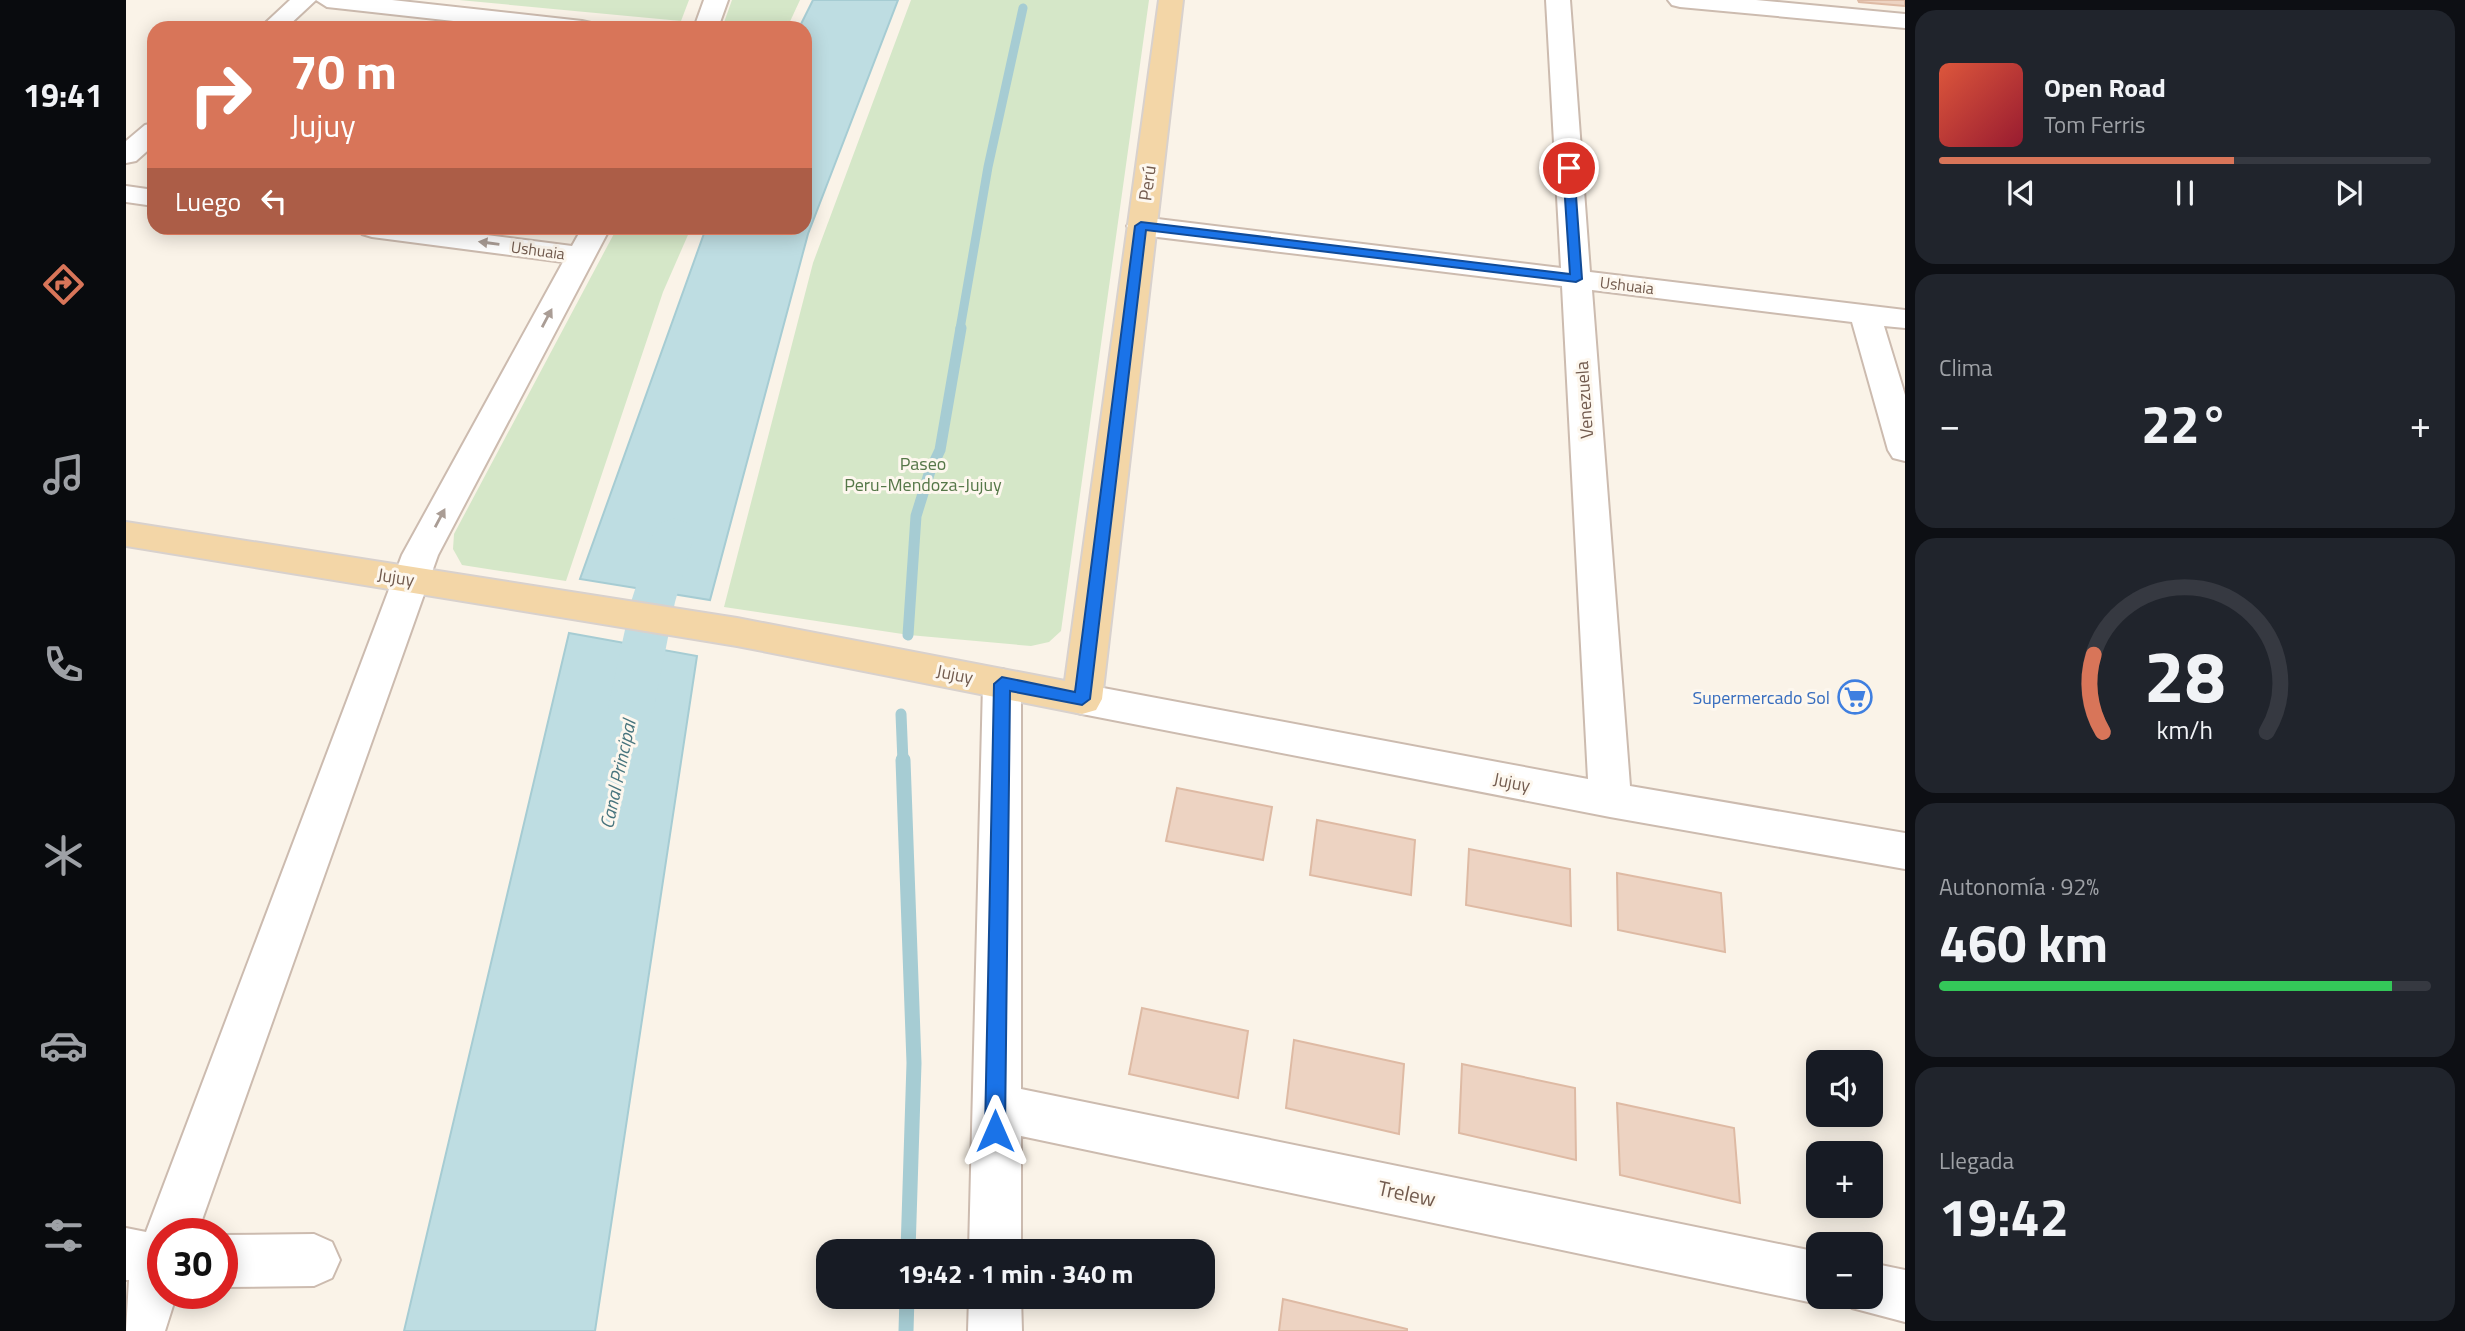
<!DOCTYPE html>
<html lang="es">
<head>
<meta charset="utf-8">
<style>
  body { margin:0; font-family:"Titillium Web",sans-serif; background:#20242c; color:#f1f3f6; height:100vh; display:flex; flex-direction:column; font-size:26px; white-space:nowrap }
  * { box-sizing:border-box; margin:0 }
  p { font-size:23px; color:#9ea1a6 }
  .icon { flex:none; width:38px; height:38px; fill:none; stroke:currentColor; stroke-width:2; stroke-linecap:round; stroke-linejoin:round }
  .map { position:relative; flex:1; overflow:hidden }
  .sheet { display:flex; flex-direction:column; gap:10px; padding:10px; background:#0d0f14; width:560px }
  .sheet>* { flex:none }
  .hud { position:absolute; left:21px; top:21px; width:665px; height:214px; border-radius:21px; box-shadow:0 4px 18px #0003; background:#d87559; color:#fff; overflow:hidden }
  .tools { position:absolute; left:1680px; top:1050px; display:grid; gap:14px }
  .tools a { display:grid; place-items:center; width:77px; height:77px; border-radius:14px; background:#171b24; box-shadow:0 4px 18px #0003; font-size:35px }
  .speed { position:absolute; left:21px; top:1218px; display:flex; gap:14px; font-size:35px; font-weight:700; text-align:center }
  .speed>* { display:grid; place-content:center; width:91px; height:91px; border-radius:50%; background:#171b24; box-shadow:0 4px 18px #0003; line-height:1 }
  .speed .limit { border:10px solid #d22; background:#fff; color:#111 }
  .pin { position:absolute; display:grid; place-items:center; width:60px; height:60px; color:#fff; margin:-30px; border:4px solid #fff; border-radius:50%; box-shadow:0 2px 7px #0007 }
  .me { position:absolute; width:77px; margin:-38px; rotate:0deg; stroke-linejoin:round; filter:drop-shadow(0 0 5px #0008) }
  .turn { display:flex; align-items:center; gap:24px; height:147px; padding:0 28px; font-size:32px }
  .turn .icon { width:91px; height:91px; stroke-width:2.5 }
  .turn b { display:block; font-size:49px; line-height:60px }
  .then { display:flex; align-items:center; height:66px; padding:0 28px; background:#0003; gap:14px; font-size:26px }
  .big { font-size:52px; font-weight:700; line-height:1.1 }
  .sheet .tile { flex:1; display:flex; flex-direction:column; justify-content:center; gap:10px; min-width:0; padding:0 24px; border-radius:21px; background:#20242c }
  .sheet .dial { align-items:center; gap:0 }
  .dial svg { height:182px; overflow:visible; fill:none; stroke:#363941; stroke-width:7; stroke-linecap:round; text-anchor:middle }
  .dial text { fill:#f1f3f6; stroke:none }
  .song { display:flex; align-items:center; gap:21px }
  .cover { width:84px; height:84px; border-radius:10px; background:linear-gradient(135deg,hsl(10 70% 55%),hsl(350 70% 35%)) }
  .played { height:7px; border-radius:4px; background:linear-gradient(90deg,#d87559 60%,#363941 60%) }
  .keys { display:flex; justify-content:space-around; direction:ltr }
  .heat { display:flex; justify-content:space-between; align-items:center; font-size:38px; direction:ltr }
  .charge { height:10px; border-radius:5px; background:linear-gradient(90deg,#34c759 92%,#363941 0) }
  .trip { position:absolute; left:690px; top:1239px; width:399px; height:70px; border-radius:21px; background:#171b24; box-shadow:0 4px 18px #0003; font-weight:700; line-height:70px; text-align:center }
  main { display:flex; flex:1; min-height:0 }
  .tab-bar { display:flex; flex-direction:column; width:126px; justify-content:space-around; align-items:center; background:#090b0e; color:#9ea1a6 }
  .tab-bar .icon { width:49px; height:49px }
  .tab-bar .active { color:#d87559 }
  .tab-bar b { font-size:32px; color:#f1f3f6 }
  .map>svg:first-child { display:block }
  .green { fill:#d5e7c8 }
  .water { fill:#bedde2; stroke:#a6ccd3; stroke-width:2 }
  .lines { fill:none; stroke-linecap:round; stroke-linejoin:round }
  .stream-far2 { stroke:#a6ccd3; stroke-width:9 }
  .stream-far1 { stroke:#a6ccd3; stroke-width:11 }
  .stream { stroke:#a6ccd3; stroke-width:15 }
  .canal { fill:#bedde2; fill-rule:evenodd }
  .building { fill:#edd3c2; stroke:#debaa4; stroke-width:2 }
  .minor-casing { stroke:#ccbbaf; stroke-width:4 }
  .major-casing { stroke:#d8d1cd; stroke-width:4 }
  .minor { fill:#fff; fill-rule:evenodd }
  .major { fill:#f3d6a7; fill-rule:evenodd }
  .oneway { fill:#aa9d95 }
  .route { fill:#1a73e8; stroke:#114b97; stroke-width:2 }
  .labels { text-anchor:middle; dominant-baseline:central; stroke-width:6; stroke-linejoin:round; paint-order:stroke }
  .far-street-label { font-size:16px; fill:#725b4e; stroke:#fdf7ee }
  .street-label { font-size:18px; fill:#725b4e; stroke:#fdf7ee }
  .park-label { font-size:18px; fill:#557748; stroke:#fdf7ee }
  .shop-label { font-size:18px; fill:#366cbe; stroke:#fdf7ee; text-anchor:end }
  .water-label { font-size:19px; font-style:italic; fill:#47747d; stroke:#fdf7ee }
  .near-street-label { font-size:21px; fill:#725b4e; stroke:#fdf7ee }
</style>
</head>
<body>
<main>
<nav class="tab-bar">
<b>19:41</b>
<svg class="icon active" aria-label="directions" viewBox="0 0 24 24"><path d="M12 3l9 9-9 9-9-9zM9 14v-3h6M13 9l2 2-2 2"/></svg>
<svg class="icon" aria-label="music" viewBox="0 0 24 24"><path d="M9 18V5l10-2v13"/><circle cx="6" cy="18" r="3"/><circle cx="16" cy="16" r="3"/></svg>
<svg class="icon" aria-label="phone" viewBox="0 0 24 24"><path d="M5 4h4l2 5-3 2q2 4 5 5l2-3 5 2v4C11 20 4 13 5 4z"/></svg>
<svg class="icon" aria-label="climate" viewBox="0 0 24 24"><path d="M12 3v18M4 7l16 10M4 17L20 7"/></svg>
<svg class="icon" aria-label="car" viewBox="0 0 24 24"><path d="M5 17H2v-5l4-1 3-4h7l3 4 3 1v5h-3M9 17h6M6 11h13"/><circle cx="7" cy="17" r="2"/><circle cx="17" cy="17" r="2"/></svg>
<svg class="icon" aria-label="filters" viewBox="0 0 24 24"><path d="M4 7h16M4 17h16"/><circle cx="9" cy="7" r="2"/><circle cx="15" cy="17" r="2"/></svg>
</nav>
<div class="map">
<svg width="1779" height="1331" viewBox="0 0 1779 1331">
  <rect width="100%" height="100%" fill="#faf3e8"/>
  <path class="green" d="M333 0H563L555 21Z
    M606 0H674L661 28H596Z
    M785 0H1023L935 631 923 642 905 646 783 635 598 607 687 263Z
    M491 228H565L537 292 440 581 336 565 327 549 328 534Z"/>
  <path class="water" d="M687 0H772L682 234 584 600 454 579 580 228H679V28H673Z
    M443 633 571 656 469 1331H278Z"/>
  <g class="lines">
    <path class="stream-far2" d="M834 329 862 167 897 8"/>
    <path class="stream-far1" d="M782 635 790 516 804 471 814 450 835 328
      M775 714 777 762"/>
    <path class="stream" d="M777 760 788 1063 782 1251
      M780 1331 781 1297"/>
    <path class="canal" d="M548 518 563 523 569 533 549 602 528 708 521 721 505 726 489 721 482 708 505 602 527 533 533 523Z"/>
  </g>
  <path class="building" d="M1732 0H1779V6L1733 2Z
    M1051 788 1146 807 1137 860 1040 841Z
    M1191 820 1289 840 1285 895 1184 875Z
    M1343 849 1444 869 1445 926 1340 905Z
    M1491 873 1595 893 1599 952 1492 930Z
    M1016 1008 1122 1031 1112 1098 1003 1074Z
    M1168 1040 1278 1064 1273 1134 1160 1108Z
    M1336 1064 1449 1088 1450 1160 1333 1133Z
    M1491 1103 1608 1128 1614 1203 1494 1175Z
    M1157 1299 1281 1329V1331H1153Z"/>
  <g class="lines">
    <defs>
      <path id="minor" d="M164 0H266L456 21 465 23 468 28H391L201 7 190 0 160 28H134Z
        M578 0H602L592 28H568Z
        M1420 0H1444L1464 272 1779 310V328L1758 326 1779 395V461L1767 458 1762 450 1726 322 1466 290 1504 786 1779 833V869L1484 817 956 714 942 710 936 699 942 688 956 684 1462 779 1436 286 1015 235 1005 232 1001 226 1005 220 1015 217 1435 268Z
        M1542 0H1630L1779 14V28L1554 7 1546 5Z
        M28 123V145L10 161 0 163V141L19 125Z
        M0 186 28 190V206L0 202Z
        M232 228H306L446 246 456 228H484L312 555 71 1234H37V1293H51L39 1331H0L3 1280H0V1228L20 1232 276 555 437 262 246 237 236 234Z
        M876 669 890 674 895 684V1089L1692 1252V1297H1710L1692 1304 895 1136V1251H843L857 684 862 674Z
        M188 1234 206 1242 214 1260 206 1278 188 1286 96 1287V1235Z
        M1745 1263 1779 1270V1322L1726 1308 1722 1297H1745Z
        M843 1297H895L896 1331H842Z"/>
      <path id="major" d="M1033 0H1057L976 699 970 710 956 714 611 646 0 546V522L611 618 939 681Z"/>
    </defs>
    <use href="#minor" class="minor-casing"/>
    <use href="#major" class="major-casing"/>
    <use href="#minor" class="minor"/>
    <use href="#major" class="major"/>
  </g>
  <defs><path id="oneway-solid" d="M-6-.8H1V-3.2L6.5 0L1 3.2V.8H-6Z" transform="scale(1.75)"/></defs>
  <g class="oneway">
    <use href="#oneway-solid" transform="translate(363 243) rotate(-172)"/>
    <use href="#oneway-solid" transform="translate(421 318) rotate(-62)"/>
    <use href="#oneway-solid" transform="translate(314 518) rotate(-62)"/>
  </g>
  <path class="route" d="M1443 164 1448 168 1456 279 1450 282 1020 230 964 699 956 705 884 691 879 1131 876 1138 869 1141 862 1138 859 1131 868 684 876 677 949 692 1009 226 1015 222 1444 274 1437 168Z"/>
  <defs>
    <symbol id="supermarket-ring" viewBox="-11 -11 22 22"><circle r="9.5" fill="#fdf7ee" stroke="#3f7fe0" stroke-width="1.5"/><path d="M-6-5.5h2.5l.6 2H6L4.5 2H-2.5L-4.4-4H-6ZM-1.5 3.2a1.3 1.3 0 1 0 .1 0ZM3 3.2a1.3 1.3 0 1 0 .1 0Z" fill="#3f7fe0"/></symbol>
  </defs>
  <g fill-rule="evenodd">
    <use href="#supermarket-ring" x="1710" y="678" width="38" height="38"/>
  </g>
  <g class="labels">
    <g class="far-street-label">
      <text transform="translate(412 250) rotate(8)">Ushuaia</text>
      <text transform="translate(1501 285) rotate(7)">Ushuaia</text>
    </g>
    <g class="street-label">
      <text transform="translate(1021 183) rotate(-82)">Perú</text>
      <text transform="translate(1458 400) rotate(-94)">Venezuela</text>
      <text transform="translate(270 577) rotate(9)">Jujuy</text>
      <text transform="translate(829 674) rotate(11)">Jujuy</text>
      <text transform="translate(1386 782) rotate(11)">Jujuy</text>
    </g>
    <g class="park-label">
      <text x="797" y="463">Paseo<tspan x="797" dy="21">Peru-Mendoza-Jujuy</tspan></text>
    </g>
    <g class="shop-label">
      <text x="1704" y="697">Supermercado Sol</text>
    </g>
    <g class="water-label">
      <text transform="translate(491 774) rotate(-78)">Canal Principal</text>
    </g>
    <g class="near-street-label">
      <text transform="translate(1281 1193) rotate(12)">Trelew</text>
    </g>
  </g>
</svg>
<div class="tools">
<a><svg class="icon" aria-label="sound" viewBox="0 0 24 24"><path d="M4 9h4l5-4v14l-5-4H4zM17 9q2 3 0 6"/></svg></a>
<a>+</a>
<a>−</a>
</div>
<div class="speed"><div class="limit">30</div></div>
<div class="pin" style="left:1443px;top:168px;background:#d93025"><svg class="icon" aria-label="arrive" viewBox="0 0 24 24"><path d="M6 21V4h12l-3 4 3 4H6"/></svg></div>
<svg class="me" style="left:869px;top:1131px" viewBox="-20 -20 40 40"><path d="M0-17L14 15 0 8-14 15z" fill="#1a73e8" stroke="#fff" stroke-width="4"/></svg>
<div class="trip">19:42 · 1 min · 340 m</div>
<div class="hud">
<div class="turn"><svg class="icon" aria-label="right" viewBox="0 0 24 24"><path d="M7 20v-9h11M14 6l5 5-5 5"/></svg><div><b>70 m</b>Jujuy</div></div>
<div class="then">Luego<svg class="icon" aria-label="left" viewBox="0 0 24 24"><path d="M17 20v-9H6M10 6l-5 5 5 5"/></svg></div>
</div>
</div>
<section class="sheet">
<div class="tile">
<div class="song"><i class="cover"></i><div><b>Open Road</b><p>Tom Ferris</p></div></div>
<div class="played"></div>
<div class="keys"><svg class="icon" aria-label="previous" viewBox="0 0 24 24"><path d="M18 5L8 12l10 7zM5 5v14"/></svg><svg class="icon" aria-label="pause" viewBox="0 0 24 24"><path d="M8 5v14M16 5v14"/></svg><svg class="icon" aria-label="next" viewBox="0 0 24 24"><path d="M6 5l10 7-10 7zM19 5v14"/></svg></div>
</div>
<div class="tile"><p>Clima</p>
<div class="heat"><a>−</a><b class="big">22°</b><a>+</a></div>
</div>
<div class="tile dial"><svg viewBox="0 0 100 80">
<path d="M14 69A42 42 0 1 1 86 69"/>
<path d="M14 69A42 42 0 0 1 10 35" stroke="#d87559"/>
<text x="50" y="56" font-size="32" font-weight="700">28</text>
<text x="50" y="72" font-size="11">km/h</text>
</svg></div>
<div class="tile"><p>Autonomía · 92%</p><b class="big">460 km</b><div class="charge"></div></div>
<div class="tile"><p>Llegada</p><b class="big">19:42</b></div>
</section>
</main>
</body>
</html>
